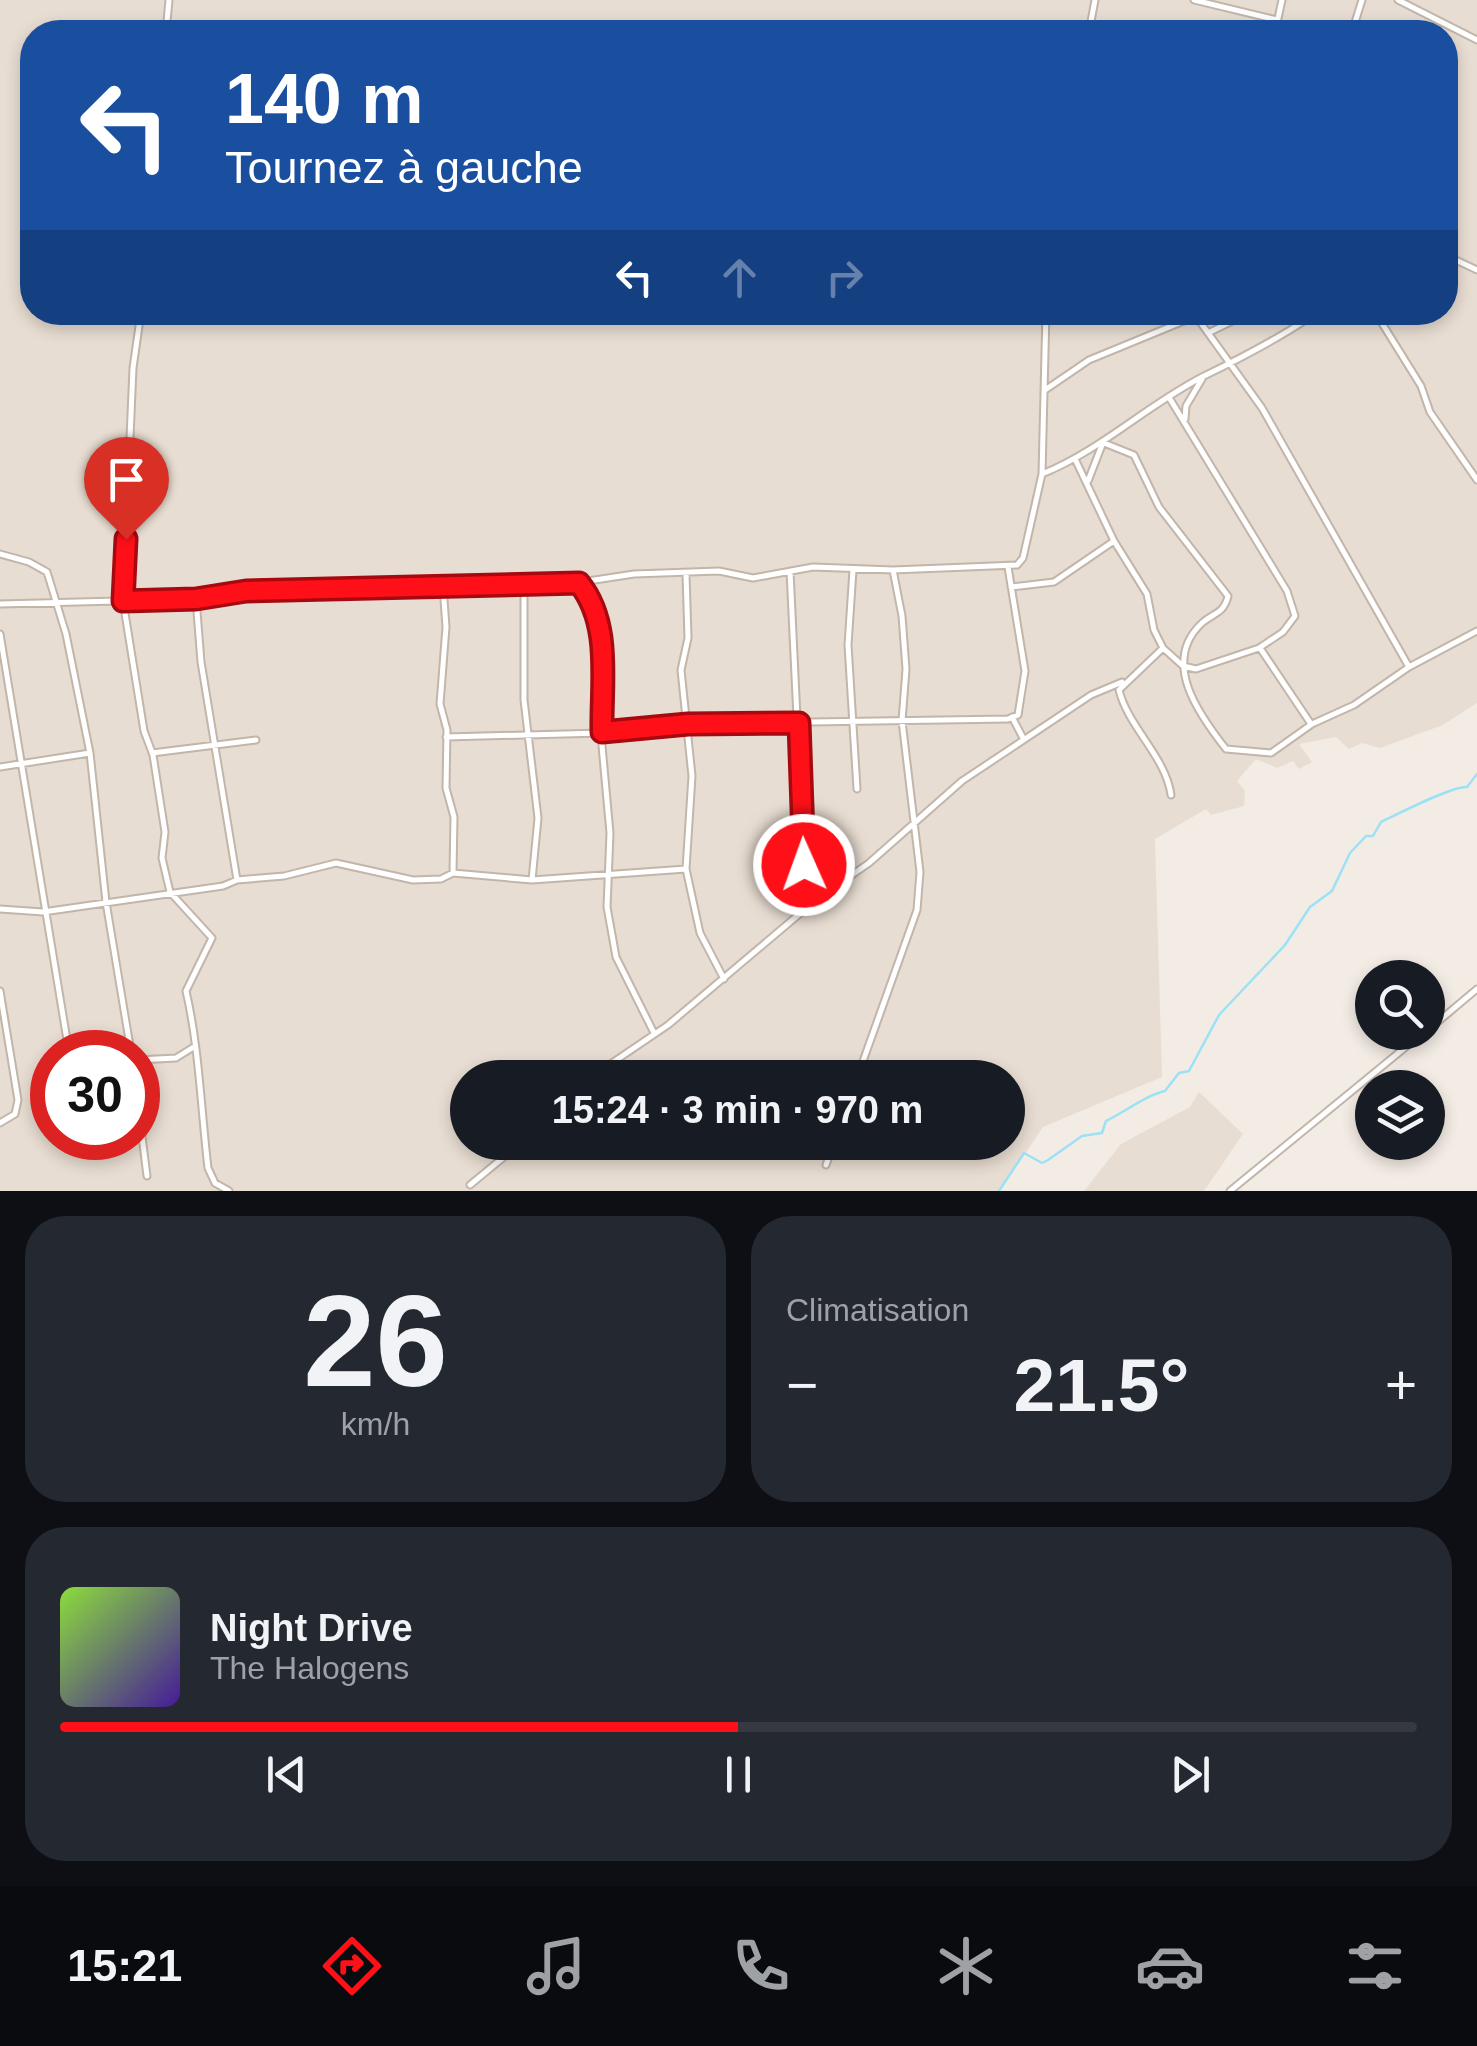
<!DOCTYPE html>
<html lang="fr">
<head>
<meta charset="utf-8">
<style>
  body { margin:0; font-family:Arial,sans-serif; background:#242831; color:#f1f3f6; height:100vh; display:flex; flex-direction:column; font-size:38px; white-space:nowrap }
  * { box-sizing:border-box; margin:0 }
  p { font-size:32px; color:#9ea1a6 }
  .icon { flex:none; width:55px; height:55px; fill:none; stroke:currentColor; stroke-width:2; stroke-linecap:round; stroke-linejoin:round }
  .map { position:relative; height:1191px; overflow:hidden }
  .sheet { display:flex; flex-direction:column; gap:25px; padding:25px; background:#0d0f14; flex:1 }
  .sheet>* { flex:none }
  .hud { position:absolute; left:20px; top:20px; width:1438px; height:305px; border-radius:40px; box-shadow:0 5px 15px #0003; background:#1a4fa0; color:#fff; overflow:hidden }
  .fabs { position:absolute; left:1355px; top:960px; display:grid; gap:20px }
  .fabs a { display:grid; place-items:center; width:90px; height:90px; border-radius:50%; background:#171b24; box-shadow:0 5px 15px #0003; font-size:50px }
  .speed { position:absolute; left:30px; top:1030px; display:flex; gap:20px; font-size:50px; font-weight:700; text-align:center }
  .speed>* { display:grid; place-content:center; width:130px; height:130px; border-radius:50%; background:#171b24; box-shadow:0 5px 15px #0003; line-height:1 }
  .speed .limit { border:15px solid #d22; background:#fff; color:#111 }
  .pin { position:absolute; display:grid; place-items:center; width:85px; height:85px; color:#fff; margin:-102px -42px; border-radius:50% 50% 50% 0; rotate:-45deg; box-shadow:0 0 10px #0007 }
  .pin .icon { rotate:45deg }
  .me { position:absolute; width:110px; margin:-55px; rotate:358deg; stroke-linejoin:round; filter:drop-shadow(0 0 8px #0008) }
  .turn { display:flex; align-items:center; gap:35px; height:210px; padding:0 40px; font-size:45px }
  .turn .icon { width:130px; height:130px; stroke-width:2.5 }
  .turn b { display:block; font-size:70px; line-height:85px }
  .lanes { display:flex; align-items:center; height:95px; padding:0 40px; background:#0003; justify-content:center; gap:50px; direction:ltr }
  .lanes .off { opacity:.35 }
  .big { font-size:75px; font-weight:800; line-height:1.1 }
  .sheet .card { flex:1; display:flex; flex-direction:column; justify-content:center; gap:15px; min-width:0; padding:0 35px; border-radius:40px; background:#242831 }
  .sheet .dial { align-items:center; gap:0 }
  .dial b { font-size:130px; line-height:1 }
  .song { display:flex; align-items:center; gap:30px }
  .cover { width:120px; height:120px; border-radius:15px; background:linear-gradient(135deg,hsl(90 70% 55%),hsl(260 70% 35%)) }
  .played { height:10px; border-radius:5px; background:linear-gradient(90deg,#ff1018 50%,#363941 50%) }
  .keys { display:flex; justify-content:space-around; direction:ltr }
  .heat { display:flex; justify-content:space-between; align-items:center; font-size:55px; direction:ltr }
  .sheet .tiles { flex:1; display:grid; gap:25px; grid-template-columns:1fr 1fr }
  .card:last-child { grid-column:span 2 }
  .trip { position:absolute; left:450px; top:1060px; width:575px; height:100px; border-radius:50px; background:#171b24; box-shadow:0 5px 15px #0003; font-weight:800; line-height:100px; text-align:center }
  .menu { display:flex; height:160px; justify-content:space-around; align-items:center; background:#090b0e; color:#9ea1a6 }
  .menu .icon { width:70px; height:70px }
  .menu .selected { color:#ff1018 }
  .menu b { font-size:45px; color:#f1f3f6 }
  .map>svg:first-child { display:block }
  .residential { fill:#e8ddd2; fill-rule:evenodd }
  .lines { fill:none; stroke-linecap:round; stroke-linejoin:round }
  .stream { stroke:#9ce1f5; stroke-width:2.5 }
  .minor-casing { stroke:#c2b5a9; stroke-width:9 }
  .minor { stroke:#fff; stroke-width:5 }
  .route-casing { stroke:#a60a10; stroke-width:25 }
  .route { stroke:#ff1018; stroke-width:18 }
</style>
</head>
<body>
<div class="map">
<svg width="1477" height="1191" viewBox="0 0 1477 1191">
  <rect width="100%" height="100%" fill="#f3ece4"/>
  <path class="residential" d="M0 0H1477V703L1443 725 1380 748 1362 743 1349 749 1336 737 1299 744 1312 762 1299 769 1293 761 1277 768 1256 759 1237 781 1245 791 1244 806 1211 815 1206 809 1155 839 1162 1077 1043 1127 1000 1191H0ZM32 32H1445V312H32ZM52 1052H138V1138H52ZM468 1078H1008V1142H468Z
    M1199 1092 1243 1134 1204 1191H1084L1121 1144 1190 1107Z"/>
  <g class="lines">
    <path class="stream" d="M999 1191 1024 1153 1042 1163 1048 1160 1082 1136 1102 1133 1106 1121C1125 1112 1144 1096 1165 1091L1179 1073 1189 1071 1219 1015 1285 945 1310 907 1332 891 1350 853 1366 836H1373L1381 822C1398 814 1454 785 1467 787L1477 774"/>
    <defs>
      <path id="minor" d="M1194 0 1277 20
        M1398 0 1477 40
        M166 32 169 0
        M1089 32 1095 0
        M1275 32 1282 0
        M1352 32 1362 0
        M1445 255 1477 270
        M141 312 133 368 123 601 144 731 153 755 165 832 162 858 170 892 212 938 186 991C199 1047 201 1109 208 1168L215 1183 229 1191
        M1193 312 1262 408 1409 667
        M1375 312 1421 386 1430 412 1477 480
        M1208 333 1251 312
        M1045 390 1089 360 1196 316
        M1185 419 1186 406 1202 379
        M1104 443 1134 455 1159 507 1228 596C1224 614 1213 613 1202 623 1160 662 1200 716 1226 749L1271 753 1312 724 1354 705 1409 667 1477 631
        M1075 459 1114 541 1147 594 1154 630 1163 648 1183 666 1196 669 1259 648 1283 632 1295 616 1287 591 1170 399
        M1042 474C1101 450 1146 406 1202 377 1237 360 1271 343 1304 321
        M1088 481 1102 445
        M0 554 29 562 47 572 66 634 90 753 106 902 131 1052
        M853 570 848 645 857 789
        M790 571 804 865 816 900
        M686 574 688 638 681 670 692 776 686 869 700 933 724 979
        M579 583 595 603 601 628 602 746 610 833 607 907 616 957 654 1033
        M524 584V700L538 818 532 880
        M443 586 446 627 440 704 447 730 446 788 454 817 453 873
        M1011 587 1054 582 1114 541
        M196 599 201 662 237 880
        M0 604 196 599 246 591 575 583 634 574 719 571 753 578 813 567 893 570 1017 565 1023 558 1042 474 1046 312
        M0 634 69 1052
        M1163 648 1119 690C1128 727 1166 757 1171 795
        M1260 648 1311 724
        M1012 717 1023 738
        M446 737 602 733 688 724 1008 719 1018 715 1025 671 1008 567
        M152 753 256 740
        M0 767 90 753
        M0 909 43 912 223 886 237 880 284 876 336 863 413 880 441 879 453 873 532 880 686 869
        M0 991 18 1100 15 1114 0 1123
        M1428 1030 1477 989
        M138 1060 176 1058 192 1048
        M597 1078 606 1067 668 1025 816 900 869 863 962 781 1091 695 1122 682
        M857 1078 917 910 920 872 902 721 906 669 902 616 893 570
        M138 1105 147 1176
        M826 1165 834 1142
        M470 1185 522 1142
        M1230 1191 1424 1032"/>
    </defs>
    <use href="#minor" class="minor-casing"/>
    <use href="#minor" class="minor"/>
  </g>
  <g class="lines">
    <defs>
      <path id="route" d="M126 539 123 601 196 599 246 591 579 583C612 624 601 682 602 732L688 724 799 723 804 865"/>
    </defs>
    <use href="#route" class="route-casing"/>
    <use href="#route" class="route"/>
  </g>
</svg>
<div class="fabs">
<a><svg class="icon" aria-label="search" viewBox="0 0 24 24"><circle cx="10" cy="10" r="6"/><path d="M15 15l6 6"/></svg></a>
<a><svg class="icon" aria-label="layers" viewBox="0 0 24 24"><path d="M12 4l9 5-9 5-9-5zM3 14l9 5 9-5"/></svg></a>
</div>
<div class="speed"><div class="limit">30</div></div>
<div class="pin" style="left:126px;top:539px;background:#d93025"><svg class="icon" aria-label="arrive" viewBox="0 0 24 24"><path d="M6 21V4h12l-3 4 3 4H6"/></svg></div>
<svg class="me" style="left:804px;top:865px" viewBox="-20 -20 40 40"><circle r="17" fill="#ff1018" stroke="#fff" stroke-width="3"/><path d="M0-11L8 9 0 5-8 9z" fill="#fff"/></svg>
<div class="trip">15:24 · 3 min · 970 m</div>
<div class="hud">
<div class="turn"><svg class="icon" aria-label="left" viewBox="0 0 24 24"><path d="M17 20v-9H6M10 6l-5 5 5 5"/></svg><div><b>140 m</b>Tournez à gauche</div></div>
<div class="lanes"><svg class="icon" aria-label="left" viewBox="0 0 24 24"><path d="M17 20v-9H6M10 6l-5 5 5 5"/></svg><svg class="icon off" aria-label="ahead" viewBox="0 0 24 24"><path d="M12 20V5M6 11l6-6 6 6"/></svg><svg class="icon off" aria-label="right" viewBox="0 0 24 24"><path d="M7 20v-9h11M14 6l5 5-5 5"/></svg></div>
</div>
</div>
<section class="sheet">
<div class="tiles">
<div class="card dial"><b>26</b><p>km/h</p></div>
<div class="card"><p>Climatisation</p>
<div class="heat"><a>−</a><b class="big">21.5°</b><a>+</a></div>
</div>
<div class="card">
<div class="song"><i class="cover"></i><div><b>Night Drive</b><p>The Halogens</p></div></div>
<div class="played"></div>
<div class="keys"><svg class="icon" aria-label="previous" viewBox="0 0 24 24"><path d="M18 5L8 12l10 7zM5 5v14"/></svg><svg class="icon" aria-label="pause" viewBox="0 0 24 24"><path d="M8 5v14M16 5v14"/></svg><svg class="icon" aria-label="next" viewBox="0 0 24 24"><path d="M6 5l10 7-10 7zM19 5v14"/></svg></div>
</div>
</div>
</section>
<nav class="menu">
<b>15:21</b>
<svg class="icon selected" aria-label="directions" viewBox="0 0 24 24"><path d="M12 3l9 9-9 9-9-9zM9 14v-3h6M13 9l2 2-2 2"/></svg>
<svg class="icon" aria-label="music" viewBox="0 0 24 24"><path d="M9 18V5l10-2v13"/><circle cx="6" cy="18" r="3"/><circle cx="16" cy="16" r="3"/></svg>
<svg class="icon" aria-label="phone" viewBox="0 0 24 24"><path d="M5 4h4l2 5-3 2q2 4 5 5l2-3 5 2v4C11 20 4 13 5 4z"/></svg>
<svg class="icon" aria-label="climate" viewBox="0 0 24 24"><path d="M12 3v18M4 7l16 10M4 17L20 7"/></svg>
<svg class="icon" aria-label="car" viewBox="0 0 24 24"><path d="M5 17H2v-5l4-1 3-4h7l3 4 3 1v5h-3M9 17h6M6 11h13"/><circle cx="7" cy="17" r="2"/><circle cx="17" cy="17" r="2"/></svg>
<svg class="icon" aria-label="filters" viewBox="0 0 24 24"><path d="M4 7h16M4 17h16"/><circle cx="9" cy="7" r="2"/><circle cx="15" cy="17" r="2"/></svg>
</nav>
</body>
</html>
